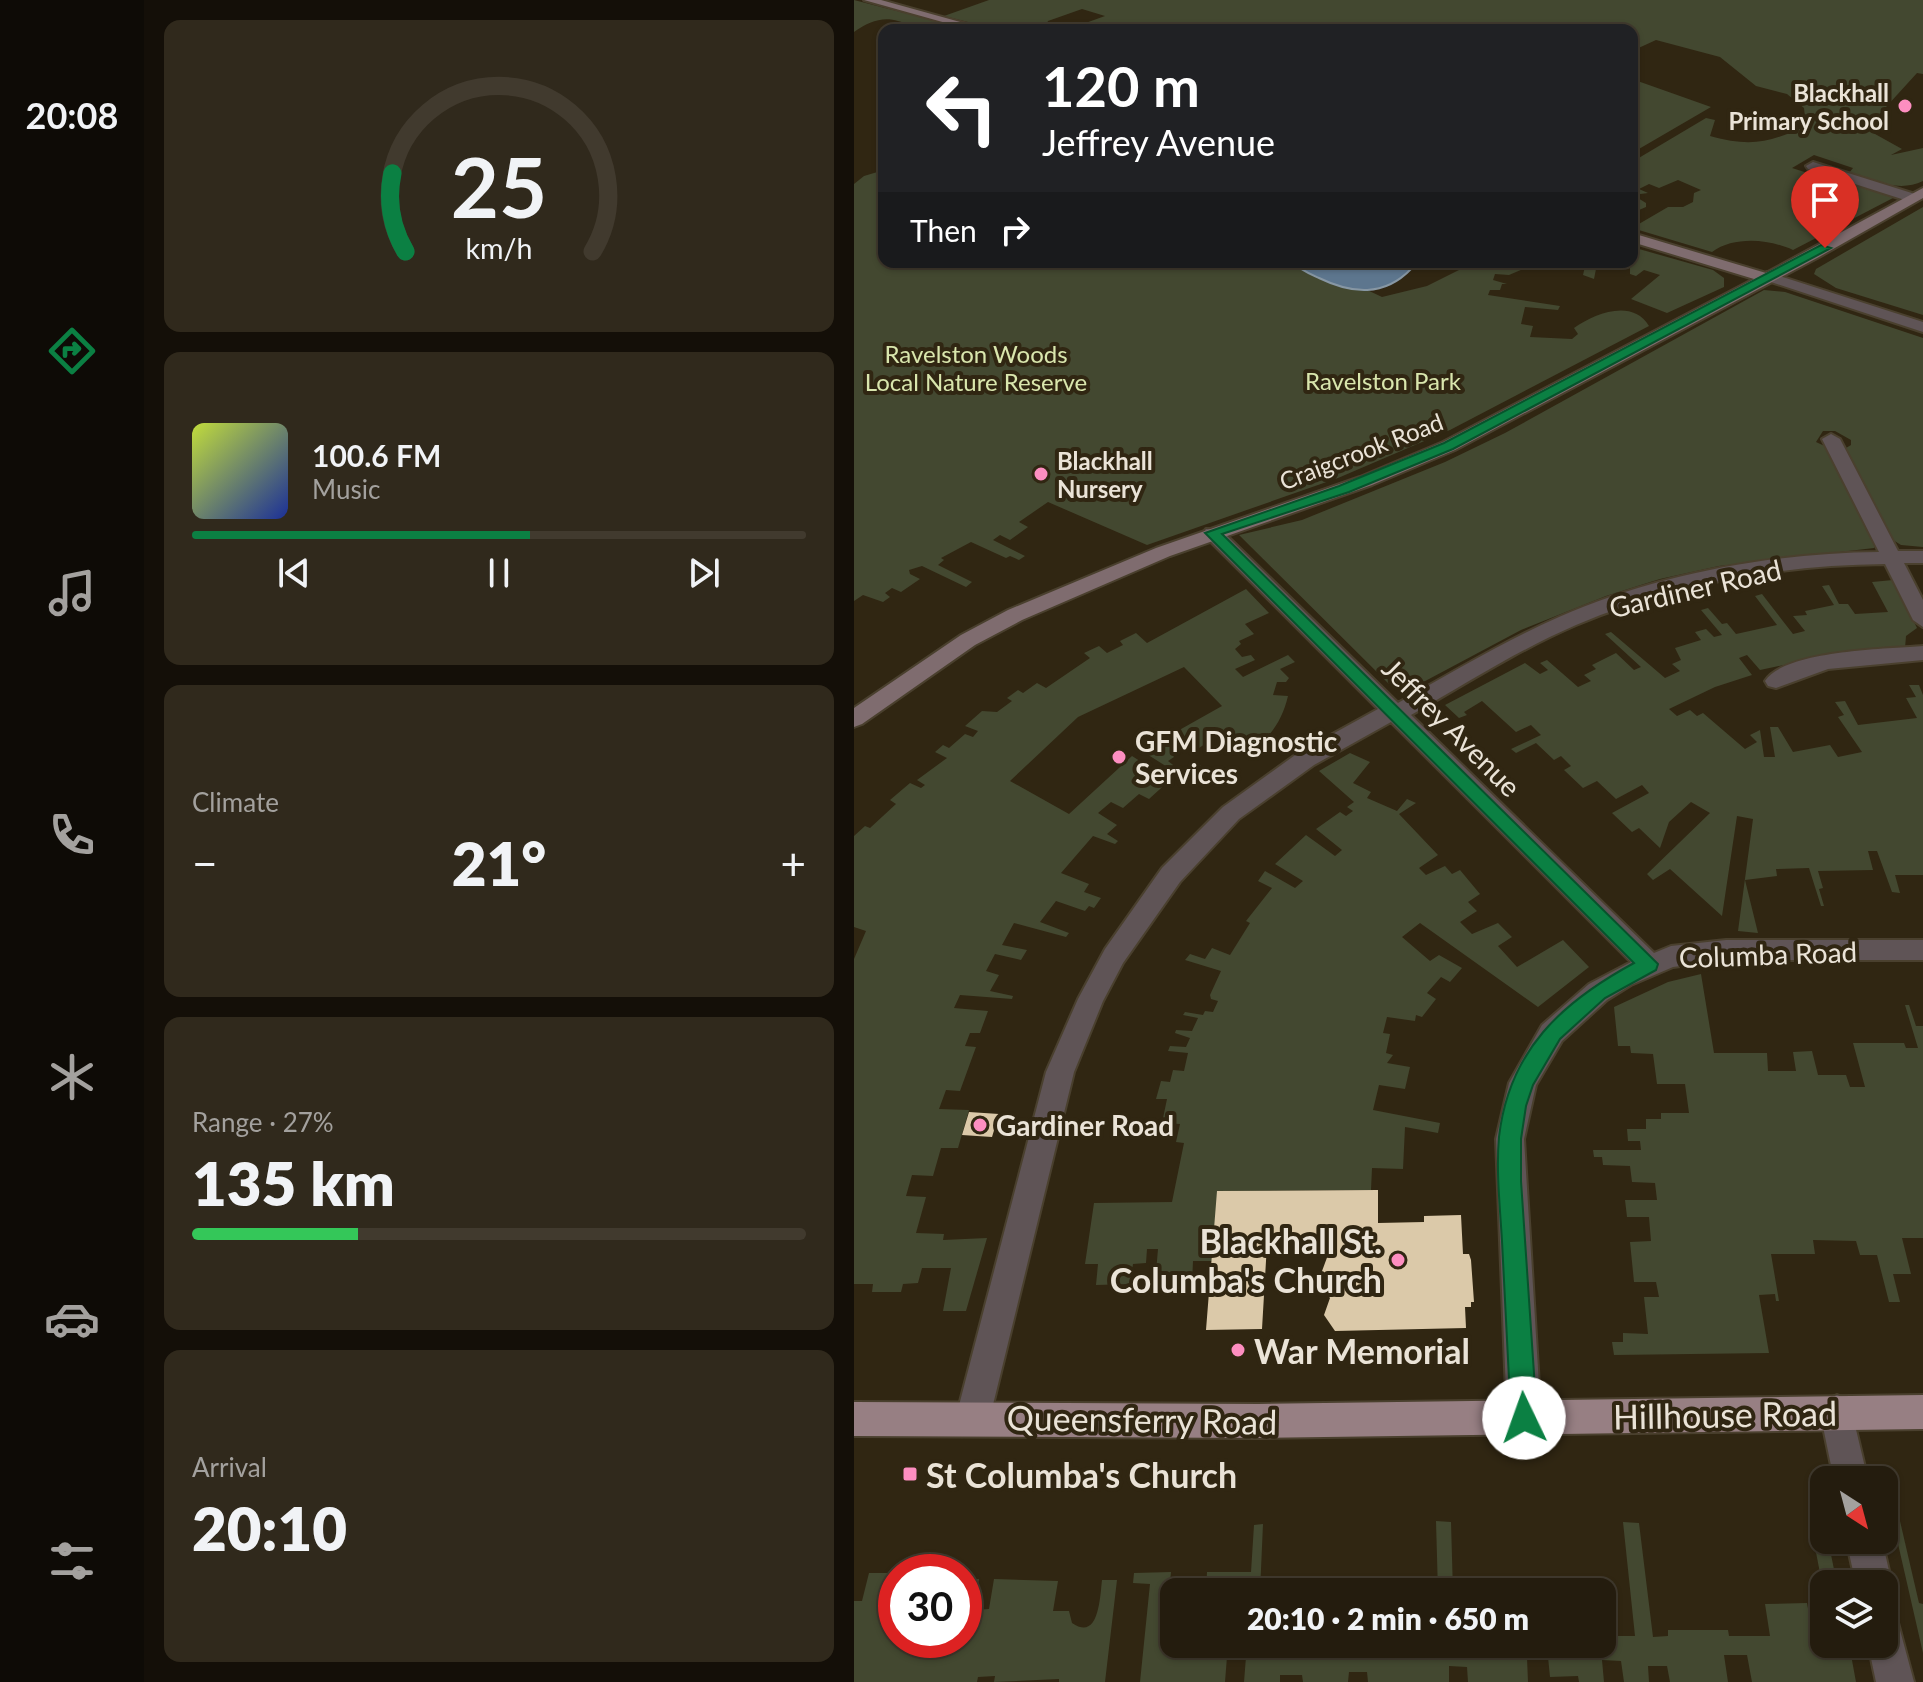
<!DOCTYPE html>
<html lang="en">
<head>
<meta charset="utf-8">
<style>
  body { margin:0; font-family:Lato,sans-serif; background:#30291c; color:#f1f3f6; height:100vh; display:flex; flex-direction:column; font-size:30px; white-space:nowrap }
  * { box-sizing:border-box; margin:0 }
  p { font-size:26px; color:#a3a19e }
  .icon { flex:none; width:44px; height:44px; fill:none; stroke:currentColor; stroke-width:2; stroke-linecap:round; stroke-linejoin:round }
  .map { position:relative; flex:1; overflow:hidden }
  .panel { display:flex; flex-direction:column; gap:20px; padding:20px; background:#140f08; width:710px }
  .panel>* { flex:none }
  .banner { position:absolute; left:24px; top:24px; width:760px; height:244px; border-radius:16px; box-shadow:0 2px 6px #0004,0 0 0 2px #413a2e; background:#202124; color:#fff; overflow:hidden }
  .needle { width:52px; rotate:144deg }
  .controls { position:absolute; left:956px; top:1466px; display:grid; gap:16px }
  .controls a { display:grid; place-items:center; width:88px; height:88px; border-radius:16px; background:#241c0e; box-shadow:0 2px 6px #0004,0 0 0 2px #413a2e; font-size:40px }
  .speed { position:absolute; left:24px; top:1554px; display:flex; gap:16px; font-size:40px; font-weight:700; text-align:center }
  .speed>* { display:grid; place-content:center; width:104px; height:104px; border-radius:50%; background:#241c0e; box-shadow:0 2px 6px #0004,0 0 0 2px #413a2e; line-height:1 }
  .speed .limit { border:12px solid #d22; background:#fff; color:#111 }
  .pin { position:absolute; display:grid; place-items:center; width:68px; height:68px; color:#fff; margin:-82px -34px; border-radius:50% 50% 50% 0; rotate:-45deg; box-shadow:0 0 8px #0007 }
  .pin .icon { rotate:45deg }
  .me { position:absolute; width:88px; margin:-44px; rotate:357deg; stroke-linejoin:round; filter:drop-shadow(0 0 6px #0008) }
  .turn { display:flex; align-items:center; gap:28px; height:168px; padding:0 32px; font-size:36px }
  .turn .icon { width:104px; height:104px; stroke-width:2.5 }
  .turn b { display:block; font-size:56px; line-height:68px }
  .then { display:flex; align-items:center; height:76px; padding:0 32px; background:#0003; gap:16px; font-size:30px }
  .big { font-size:60px; font-weight:800; line-height:1.1 }
  .panel .widget { flex:1; display:flex; flex-direction:column; justify-content:center; gap:12px; min-width:0; padding:0 28px; border-radius:16px; background:#30291c }
  .panel .dial { align-items:center; gap:0 }
  .dial svg { height:208px; overflow:visible; fill:none; stroke:#413a2e; stroke-width:7; stroke-linecap:round; text-anchor:middle }
  .dial text { fill:#f1f3f6; stroke:none }
  .song { display:flex; align-items:center; gap:24px }
  .cover { width:96px; height:96px; border-radius:12px; background:linear-gradient(135deg,hsl(70 70% 55%),hsl(230 70% 35%)) }
  .played { height:8px; border-radius:4px; background:linear-gradient(90deg,#0b8043 55%,#413a2e 55%) }
  .keys { display:flex; justify-content:space-around; direction:ltr }
  .heat { display:flex; justify-content:space-between; align-items:center; font-size:44px; direction:ltr }
  .charge { height:12px; border-radius:6px; background:linear-gradient(90deg,#34c759 27%,#413a2e 0) }
  .trip { position:absolute; left:306px; top:1578px; width:456px; height:80px; border-radius:16px; background:#241c0e; box-shadow:0 2px 6px #0004,0 0 0 2px #413a2e; font-weight:800; line-height:80px; text-align:center }
  main { display:flex; flex:1; min-height:0 }
  .menu { display:flex; flex-direction:column; width:144px; justify-content:space-around; align-items:center; background:#0e0b06; color:#a3a19e }
  .menu .icon { width:56px; height:56px }
  .menu .current { color:#0b8043 }
  .menu b { font-size:36px; color:#f1f3f6 }
  .map>svg:first-child { display:block }
  .green { fill:#434830 }
  .water { fill:#5d768e; stroke:#8797a4; stroke-width:2 }
  .building { fill:#dbc9a9 }
  .lines { fill:none; stroke-linecap:round; stroke-linejoin:round }
  .street-casing { stroke:#4a402e; stroke-width:4 }
  .secondary-casing { stroke:#4a402e; stroke-width:4 }
  .primary-casing { stroke:#4a402e; stroke-width:4 }
  .street { fill:#5f5456; fill-rule:evenodd }
  .secondary { fill:#7f6c6f; fill-rule:evenodd }
  .primary { fill:#977f83; fill-rule:evenodd }
  .route { fill:#0b8043; stroke:#07532c; stroke-width:2 }
  .poi-dot { fill:#fd8ec0; stroke:#302612; stroke-width:3 }
  .labels { text-anchor:middle; dominant-baseline:central; stroke-width:8; stroke-linejoin:round; paint-order:stroke }
  .far-poi-label { font-size:24px; font-weight:bold; fill:#eae3d7; stroke:#302612; text-anchor:end }
  .far-park-label { font-size:24px; fill:#d9e6ad; stroke:#302612 }
  .far-street-label { font-size:24px; fill:#eae3d7; stroke:#302612 }
  .street-label { font-size:28px; fill:#eae3d7; stroke:#302612 }
  .poi-label { font-size:28px; font-weight:bold; fill:#eae3d7; stroke:#302612; text-anchor:start }
  .near-poi-label { font-size:34px; font-weight:bold; fill:#eae3d7; stroke:#302612; text-anchor:start }
  .near-street-label { font-size:34px; fill:#eae3d7; stroke:#302612 }
</style>
</head>
<body>
<main>
<nav class="menu">
<b>20:08</b>
<svg class="icon current" aria-label="directions" viewBox="0 0 24 24"><path d="M12 3l9 9-9 9-9-9zM9 14v-3h6M13 9l2 2-2 2"/></svg>
<svg class="icon" aria-label="music" viewBox="0 0 24 24"><path d="M9 18V5l10-2v13"/><circle cx="6" cy="18" r="3"/><circle cx="16" cy="16" r="3"/></svg>
<svg class="icon" aria-label="phone" viewBox="0 0 24 24"><path d="M5 4h4l2 5-3 2q2 4 5 5l2-3 5 2v4C11 20 4 13 5 4z"/></svg>
<svg class="icon" aria-label="climate" viewBox="0 0 24 24"><path d="M12 3v18M4 7l16 10M4 17L20 7"/></svg>
<svg class="icon" aria-label="car" viewBox="0 0 24 24"><path d="M5 17H2v-5l4-1 3-4h7l3 4 3 1v5h-3M9 17h6M6 11h13"/><circle cx="7" cy="17" r="2"/><circle cx="17" cy="17" r="2"/></svg>
<svg class="icon" aria-label="filters" viewBox="0 0 24 24"><path d="M4 7h16M4 17h16"/><circle cx="9" cy="7" r="2"/><circle cx="15" cy="17" r="2"/></svg>
</nav>
<section class="panel">
<div class="widget dial"><svg viewBox="0 0 100 80">
<path d="M14 69A42 42 0 1 1 86 69"/>
<path d="M14 69A42 42 0 0 1 9 39" stroke="#0b8043"/>
<text x="50" y="56" font-size="32" font-weight="700">25</text>
<text x="50" y="72" font-size="11">km/h</text>
</svg></div>
<div class="widget">
<div class="song"><i class="cover"></i><div><b>100.6 FM</b><p>Music</p></div></div>
<div class="played"></div>
<div class="keys"><svg class="icon" aria-label="previous" viewBox="0 0 24 24"><path d="M18 5L8 12l10 7zM5 5v14"/></svg><svg class="icon" aria-label="pause" viewBox="0 0 24 24"><path d="M8 5v14M16 5v14"/></svg><svg class="icon" aria-label="next" viewBox="0 0 24 24"><path d="M6 5l10 7-10 7zM19 5v14"/></svg></div>
</div>
<div class="widget"><p>Climate</p>
<div class="heat"><a>−</a><b class="big">21°</b><a>+</a></div>
</div>
<div class="widget"><p>Range · 27%</p><b class="big">135 km</b><div class="charge"></div></div>
<div class="widget"><p>Arrival</p><b class="big">20:10</b></div>
</section>
<div class="map">
<svg width="1069" height="1682" viewBox="0 0 1069 1682">
  <rect width="100%" height="100%" fill="#302612"/>
  <path class="green" d="M0 0 117 30H44L56 26C35 14 18 19 0 32Z
    M135 0H1069V74L1063 73 1012 129 1048 149 1037 155 1069 148V181C1045 193 1019 180 995 173L999 168 960 155 938 168 966 177 972 175 994 178 990 182 1001 186 1007 182 1040 195 1039 198 939 250C915 239 880 236 858 252L778 228 814 207H829L839 202 840 193 847 190 824 180 805 188 795 184 785 189 794 193 779 195 792 203V207L778 213V162L852 118 861 120 856 136C896 147 915 143 952 126L950 108 933 94 902 86 866 57 802 40 778 51V30H264L257 29 262 25 251 23 242 28 226 25 251 16 228 9 194 21 190 30H145L90 16Z
    M778 79 857 107 778 153Z
    M30 170V262H454L528 297 573 286 621 262H685L655 275 641 274 639 280 653 284H648L646 290H636L634 295 706 306 704 310 671 307 667 324 679 326 676 337 718 339 724 334 720 328C740 314 778 298 795 326L596 430 484 478 293 545 194 502 165 522 174 527 156 540 146 535 139 540 171 556 165 560 156 556 152 558 117 542 87 558 90 560 84 565 118 582 112 587 68 566 55 570 56 574 66 579 47 592 38 588 31 593 36 597 29 602 9 595 0 601V184L10 176Z
    M1069 207V315L982 288 960 274 962 269Z
    M778 247 859 270 870 278V287L813 313 777 299 806 275 790 270 782 276 776 274V267L743 264 740 279 729 275 732 262H778Z
    M910 290 931 292 1069 338V547L1047 545 1039 540 992 448 997 445V440L981 431H969L962 442 977 449 1022 545 1020 548 865 566 806 579 752 596 667 630 560 687 546 689 535 684 385 535 448 520 591 462 651 433Z
    M1039 580 1063 628 1052 636 1051 648 958 659 906 670 893 655 885 658 898 675 861 687 815 709 823 716 836 710 843 716 849 713 891 749 903 742 896 735 906 730 910 757H921L916 727H924L939 752 976 745 984 757 1008 752 984 717 990 715 981 702 991 701 1004 725 1063 718 1052 698 1062 697 1055 685H1065L1069 695V875H1041L1046 893 1038 892 1023 851H1014L1019 870 964 871 969 888 965 889 970 906H967L955 868 922 869 923 876 891 880 904 933 884 931 899 819 883 816 868 916 816 869 799 880 793 874 856 813 837 802 815 822 806 848 785 828 778 832 758 813 795 793 788 785 762 799 743 781 729 788 710 770 717 766 707 756 700 760 682 743 662 753 657 749 687 735 677 725 662 732 628 701 610 712 613 715 605 718 591 705 671 663 686 674 694 670 686 663 693 660 724 687 737 681 730 675 742 669 738 665 762 653 780 670 787 667 751 634 757 632 811 678 826 671 818 664 827 660 821 648 847 640 841 632 852 629 860 637 868 635 847 610 854 608 868 624 873 623 882 634 923 625 901 596 908 594 939 634 951 631 939 616 953 615 951 611 980 605 968 586 975 585 985 604H994L1001 614 1034 612 1018 582Z
    M392 589 415 613 391 624 400 634 385 641 387 644 381 649 388 657 397 655 401 660 381 669 389 677 434 655 441 662 426 669 435 678 432 682H423L419 695 434 696C428 722 415 739 393 754L366 734 342 750 331 742 316 752 320 757 314 761 328 772 343 763 347 766 329 777 288 751 368 706 330 667 224 717 156 781 215 814 278 756 316 780 295 799 285 794 269 808 257 802 244 813 263 825 253 834 264 841 261 844 239 836 207 873 235 884 230 892 247 898 240 908 235 906 231 911 202 901 186 922 215 933 212 937 160 923 148 945 173 950 167 960 141 954 132 971 145 975 136 991 159 996 158 999 106 995 100 1008 134 1011 126 1033H116L111 1046 122 1047 106 1091 92 1090 85 1109 115 1110 104 1148H87L79 1176 58 1175 52 1196 72 1197 62 1233 90 1234 89 1240 133 1238 112 1311H89L97 1268H68L64 1283 49 1284 47 1292H18L19 1284H0V959L12 931 0 927V836L11 826 16 828 42 804 36 800 56 783 67 788 71 785 63 780 93 758 81 752 89 745 95 748 111 734 119 737 124 731 111 726 128 711 143 712 158 701 153 698 164 690 169 693 183 683 192 688 236 658 230 653 245 646 253 653 269 645 266 641 282 633 293 643Z
    M496 753 516 762 499 783 517 792 513 798 543 811 553 799 562 803 545 814 584 855 565 868 572 875 591 866 598 874 606 870 626 894 614 902 623 911 606 922 618 934 644 923 658 937 644 946 663 967 709 940 735 967 684 1007 566 923 548 937 576 961 585 955 608 968 596 982 587 977 573 993 582 999 568 1017 562 1015 561 1021 533 1017 529 1033 536 1034 532 1053 539 1055 533 1063 556 1067 551 1089 525 1085 519 1110 586 1123 584 1133 551 1127 549 1169 518 1168 517 1190 364 1191 358 1261H339L338 1283 301 1284 304 1249H293L292 1263 279 1264 276 1284 242 1285 244 1264H231L240 1203 318 1202 330 1143 322 1142 326 1124 308 1123 313 1099H302L307 1081 316 1082 319 1070 330 1071 334 1053 314 1051 316 1046 332 1047 336 1038 321 1033 322 1030 338 1031 344 1018 329 1015 331 1012 349 1015 351 1011 359 1012 364 1001 357 999 356 995 367 971 331 960 336 954 351 959 358 948 376 955 396 923 392 921 418 888 404 881 411 871 441 888 449 881 421 864 452 835 481 856 488 850 462 829 486 812 492 816 499 811 493 807 500 802 465 771Z
    M847 974 860 1053H913L914 1071H942L939 1052 958 1051 964 1075H992L996 1087H1011L999 1043H1050L1052 1048H1064L1051 1005H1055L1062 1026H1069V1238H1048L1057 1274H1039L1046 1302H1035L1023 1255H1006L1002 1241 959 1240 961 1254H917L925 1301H922L921 1294 905 1295 915 1353 760 1355 758 1342H769V1333L794 1334 790 1297H805L802 1282H780L776 1242 797 1241 795 1217H773L771 1200H803L801 1183 778 1182 776 1166 749 1165 748 1157H740L739 1150H787L786 1141H774L773 1129H792V1119H807V1113H835L831 1084H803L799 1054 777 1053 776 1046H764L760 1007 814 982Z
    M582 1521 597 1522 599 1592H584Z
    M956 1521H970V1540H974L983 1584H970V1594Z
    M1046 1521 1065 1603 1069 1604V1653L1039 1522Z
    M769 1522 785 1523 799 1637 814 1636V1630H874L875 1636H916L911 1604 953 1603 959 1636H970V1644H995L1002 1682H898L893 1655H870L874 1682H816L813 1666H794L795 1682H770L767 1661 748 1660 750 1682H725L724 1676 696 1677 694 1657 673 1658 674 1682H614L613 1667 595 1666V1682H514L513 1672H495L494 1682H449L448 1675H426V1682H390L393 1644H541L542 1647H575V1644H748V1636H781Z
    M409 1524 406 1592H352L353 1572H397L400 1525Z
    M317 1572 315 1593 320 1594V1644H374L371 1682H286L296 1584 279 1583 280 1573Z
    M15 1573H40L34 1602H42V1640H110V1580L125 1579 120 1610 135 1609 140 1579 204 1581 199 1611H215L218 1623C245 1642 246 1597 248 1580H263L251 1682H205V1679L140 1682 141 1676 124 1677 123 1682H0V1601H8Z"/>
  <path class="water" d="M439 262H556L557 269C530 297 498 294 465 278 456 274 446 270 439 262Z"/>
  <path class="building" d="M115 1112 145 1114 138 1137 108 1135Z
    M524 1190V1223L570 1222V1216L607 1215 609 1254H615L617 1260 620 1302H617V1307H611L612 1328 481 1331 470 1315 476 1298 464 1282 478 1244H413L408 1329 352 1330 363 1191Z"/>
  <g class="lines">
    <defs>
      <path id="street" d="M959 162 1064 195 1066 198 1054 201 954 169 952 166Z
        M913 272 1069 322V332L908 279 906 276Z
        M977 434 986 439 1044 551H1069V563H1050L1069 600V627L1059 620 1031 564C926 565 819 584 722 625 664 650 611 684 557 715L800 953 817 946 872 940H1069V960H872L819 967 777 985 753 1000 708 1041 682 1085 670 1139 687 1418 682 1430 670 1435 658 1430 653 1418 642 1139 655 1083 688 1025 735 984 777 962 537 722 460 765 385 819 326 882 269 963 249 1001 220 1072 136 1417 131 1429 119 1434 107 1429 102 1417 192 1072 224 999 251 949 308 868 369 807 444 753 524 709 352 537 349 533 352 529H366L544 703C597 673 649 642 705 617 803 574 918 553 1025 552L968 439Z
        M1069 646V660L974 669 922 688 914 686 911 681C931 650 1034 649 1069 646Z
        M983 1395 995 1400 1014 1480H980L966 1412 971 1400Z
        M992 1540H1028L1038 1584 1033 1597 1030 1598V1584H1002Z
        M1030 1614 1043 1619 1060 1682H1022L1014 1644H1030Z"/>
      <path id="secondary" d="M10 0H27L135 30H117Z
        M1069 188V198L965 257 601 450 518 485 316 556 168 620 121 645 8 724 0 727V708L107 635 154 610 302 548 506 477 589 442 900 279 778 242V233L912 273Z"/>
      <path id="primary" d="M1069 1395V1429L404 1438 0 1436V1402L404 1404Z"/>
    </defs>
    <use href="#street" class="street-casing"/>
    <use href="#secondary" class="secondary-casing"/>
    <use href="#primary" class="primary-casing"/>
    <use href="#street" class="street"/>
    <use href="#secondary" class="secondary"/>
    <use href="#primary" class="primary"/>
  </g>
  <path class="route" d="M967 245 977 248 599 449 495 492 368 534 804 964 802 970 751 998 706 1039 679 1085 672 1106 667 1139V1181L683 1418 679 1427 670 1430 661 1427 657 1418C654 1359 651 1300 648 1241 646 1207 642 1171 645 1137 655 1050 708 1002 780 963L351 533 485 486 590 443Z"/>
  <g class="poi-dot">
    <circle cx="1051" cy="106" r="8"/>
    <circle cx="187" cy="474" r="8"/>
    <circle cx="265" cy="757" r="8"/>
    <circle cx="126" cy="1125" r="8"/>
    <circle cx="544" cy="1260" r="8"/>
    <circle cx="384" cy="1350" r="8"/>
    <rect x="48" y="1466" width="16" height="16" rx="4"/>
  </g>
  <g class="labels">
    <g class="far-poi-label">
      <text x="1035" y="92">Blackhall<tspan x="1035" dy="28">Primary School</tspan></text>
      <text x="203" y="460" text-anchor="start">Blackhall<tspan x="203" dy="28">Nursery</tspan></text>
    </g>
    <g class="far-park-label">
      <text x="122" y="353">Ravelston Woods<tspan x="122" dy="28">Local Nature Reserve</tspan></text>
      <text x="529" y="380">Ravelston Park</text>
    </g>
    <g class="far-street-label">
      <text transform="translate(507 451) rotate(-21)">Craigcrook Road</text>
    </g>
    <g class="street-label">
      <text transform="translate(841 588) rotate(-13)">Gardiner Road</text>
      <text transform="translate(598 727) rotate(45)">Jeffrey Avenue</text>
      <text transform="translate(914 954) rotate(-2)">Columba Road</text>
    </g>
    <g class="poi-label">
      <text x="281" y="741">GFM Diagnostic<tspan x="281" dy="32">Services</tspan></text>
      <text x="142" y="1125">Gardiner Road</text>
    </g>
    <g class="near-poi-label">
      <text x="528" y="1240" text-anchor="end">Blackhall St.<tspan x="528" dy="39">Columba's Church</tspan></text>
      <text x="400" y="1350">War Memorial</text>
      <text x="72" y="1474">St Columba's Church</text>
    </g>
    <g class="near-street-label">
      <text transform="translate(871 1414) rotate(-1)">Hillhouse Road</text>
      <text transform="translate(288 1419) rotate(1)">Queensferry Road</text>
    </g>
  </g>
</svg>
<div class="controls">
<a><svg class="needle" viewBox="-14 -14 28 28"><path d="M0-13l5 13h-10z" fill="#e53935"/><path d="M0 13l5-13h-10z" fill="#a3a19e"/></svg></a>
<a><svg class="icon" aria-label="layers" viewBox="0 0 24 24"><path d="M12 4l9 5-9 5-9-5zM3 14l9 5 9-5"/></svg></a>
</div>
<div class="speed"><div class="limit">30</div></div>
<div class="pin" style="left:971px;top:248px;background:#d93025"><svg class="icon" aria-label="arrive" viewBox="0 0 24 24"><path d="M6 21V4h12l-3 4 3 4H6"/></svg></div>
<svg class="me" style="left:670px;top:1418px" viewBox="-20 -20 40 40"><circle r="19" fill="#fff"/><path d="M0-13L10 11 0 6-10 11z" fill="#0b8043"/></svg>
<div class="trip">20:10 · 2 min · 650 m</div>
<div class="banner">
<div class="turn"><svg class="icon" aria-label="left" viewBox="0 0 24 24"><path d="M17 20v-9H6M10 6l-5 5 5 5"/></svg><div><b>120 m</b>Jeffrey Avenue</div></div>
<div class="then">Then<svg class="icon" aria-label="right" viewBox="0 0 24 24"><path d="M7 20v-9h11M14 6l5 5-5 5"/></svg></div>
</div>
</div>
</main>
</body>
</html>
